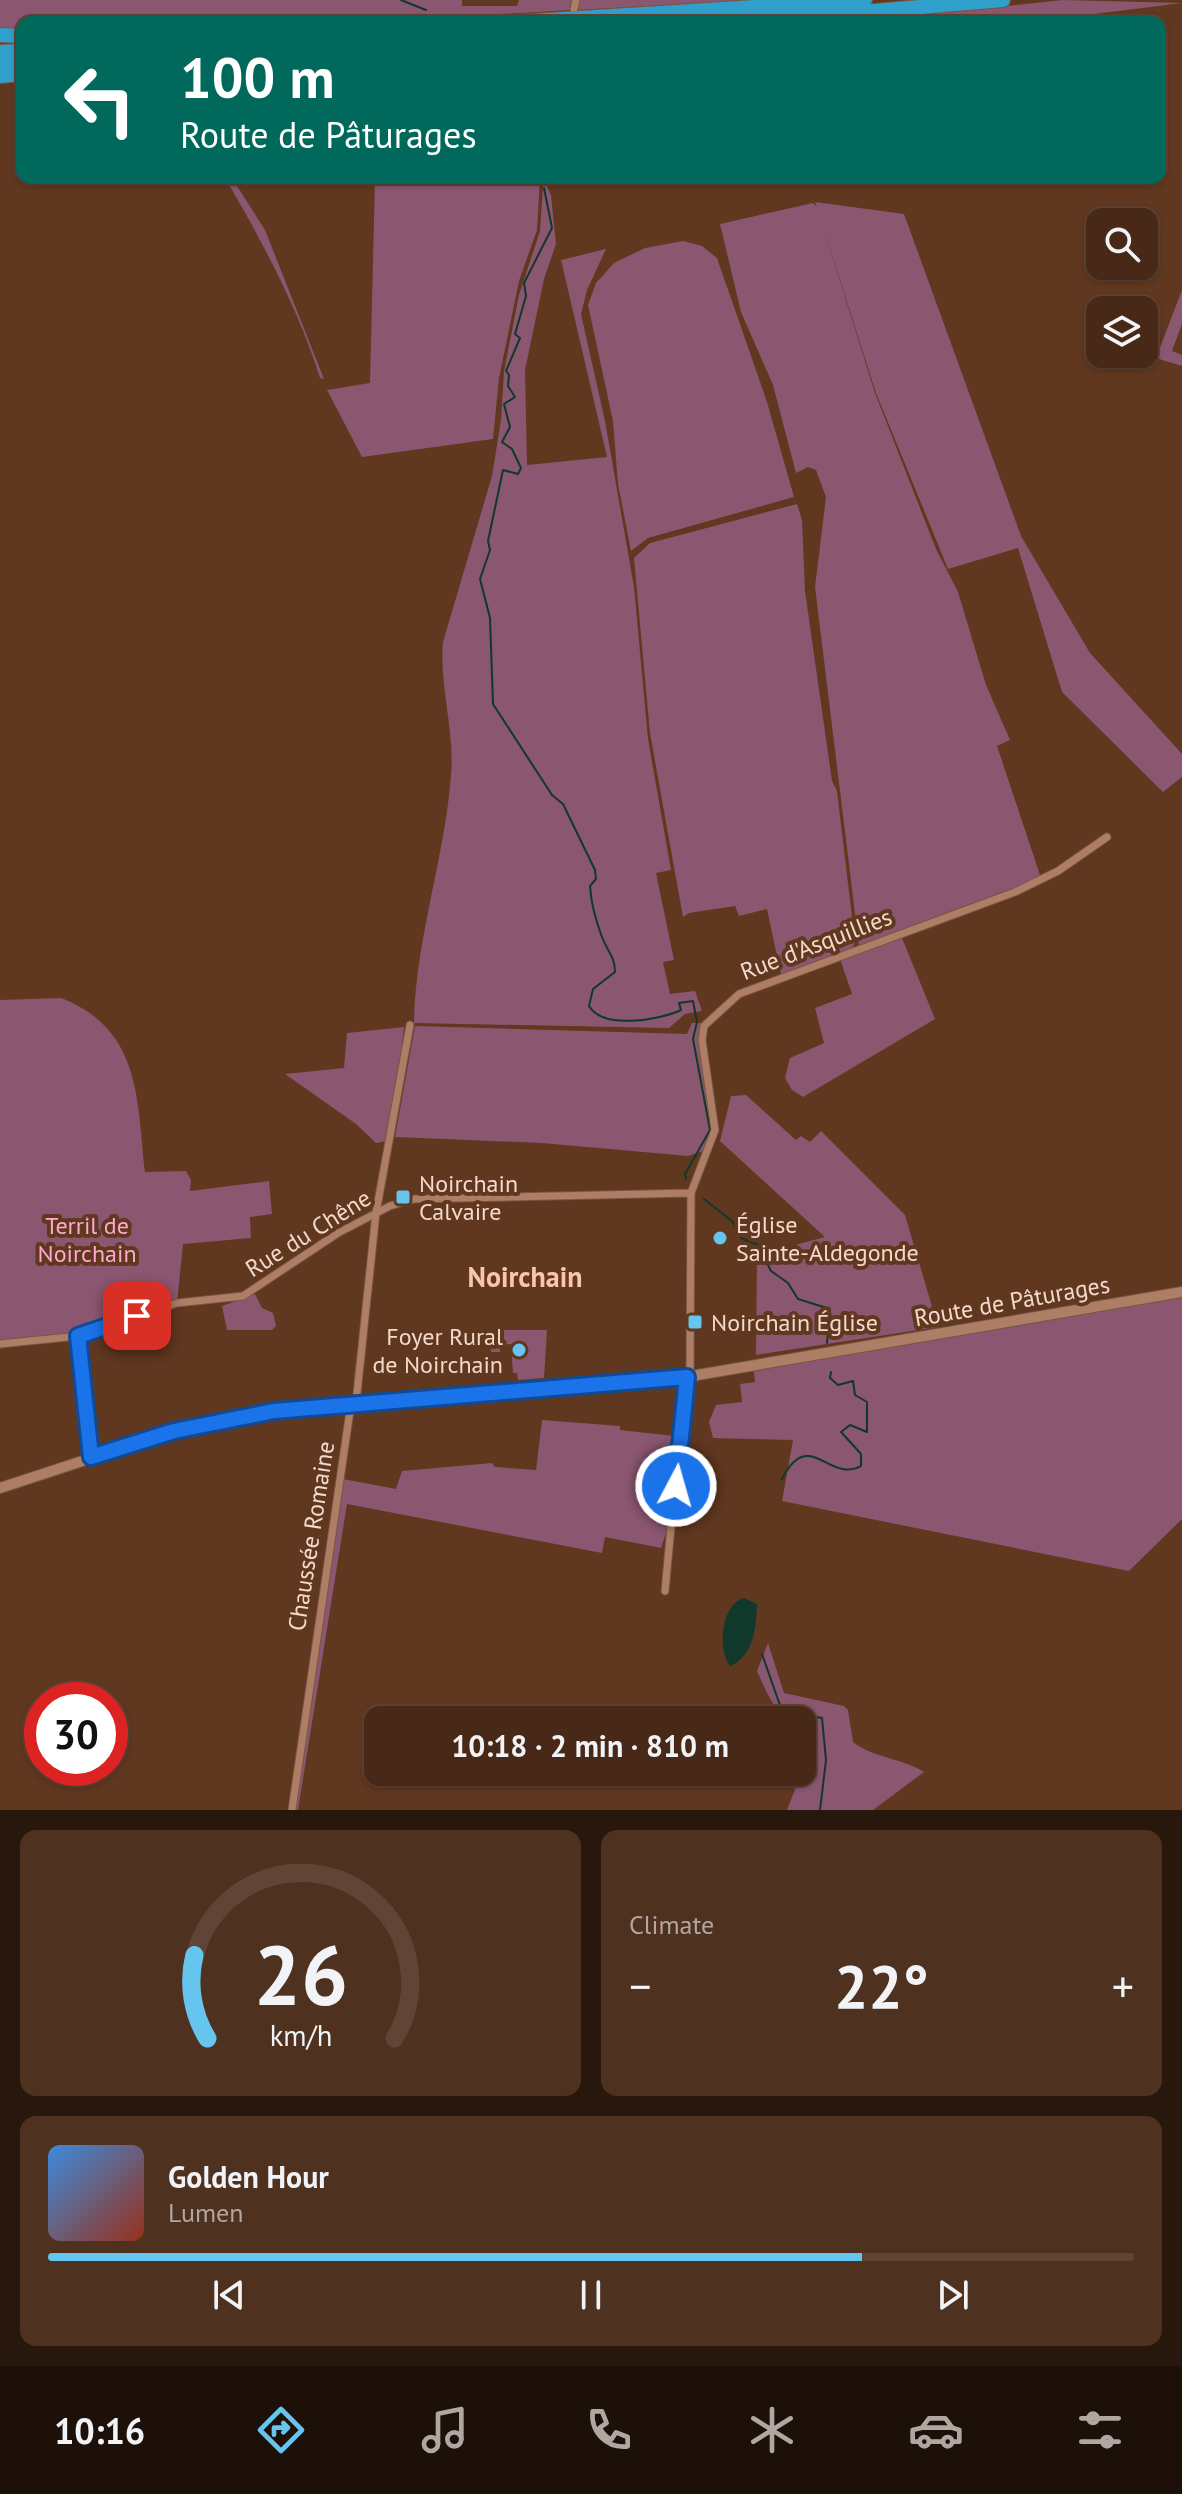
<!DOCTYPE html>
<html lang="en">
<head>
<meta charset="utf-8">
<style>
  body { margin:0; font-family:"PT Sans",sans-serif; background:#4f3120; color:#f1f3f6; height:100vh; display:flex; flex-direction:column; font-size:30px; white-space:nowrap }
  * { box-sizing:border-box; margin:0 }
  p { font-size:26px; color:#b1a6a1 }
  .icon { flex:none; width:44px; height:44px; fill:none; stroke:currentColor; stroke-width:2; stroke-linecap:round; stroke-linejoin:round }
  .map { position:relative; height:1810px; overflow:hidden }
  .drawer { display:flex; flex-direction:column; gap:20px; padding:20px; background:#28170d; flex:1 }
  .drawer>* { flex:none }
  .top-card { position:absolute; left:16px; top:16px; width:1150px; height:168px; border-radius:16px; box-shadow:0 2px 6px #0004,0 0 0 2px #604536; background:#00695c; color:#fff; overflow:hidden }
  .buttons { position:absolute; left:1086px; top:208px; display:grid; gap:16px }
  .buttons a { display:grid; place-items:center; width:72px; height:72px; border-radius:16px; background:#482917; box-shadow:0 2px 6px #0004,0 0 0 2px #604536; font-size:40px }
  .speed { position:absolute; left:24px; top:1682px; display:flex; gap:16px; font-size:40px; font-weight:700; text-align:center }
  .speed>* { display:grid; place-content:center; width:104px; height:104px; border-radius:50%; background:#482917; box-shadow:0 2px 6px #0004,0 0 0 2px #604536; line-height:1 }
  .speed .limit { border:12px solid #d22; background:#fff; color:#111 }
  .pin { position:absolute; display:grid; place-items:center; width:68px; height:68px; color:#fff; margin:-34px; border-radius:16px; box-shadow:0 4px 12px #0006 }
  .me { position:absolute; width:88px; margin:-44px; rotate:6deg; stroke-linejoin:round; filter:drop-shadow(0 0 6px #0008) }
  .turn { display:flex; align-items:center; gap:28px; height:168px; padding:0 32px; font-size:36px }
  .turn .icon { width:104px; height:104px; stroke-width:2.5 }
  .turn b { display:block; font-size:56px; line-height:68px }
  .big { font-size:60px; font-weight:700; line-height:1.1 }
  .drawer .tile { flex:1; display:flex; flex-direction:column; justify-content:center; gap:12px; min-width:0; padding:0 28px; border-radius:16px; background:#4f3120 }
  .drawer .dial { align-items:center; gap:0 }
  .dial svg { height:208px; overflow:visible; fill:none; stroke:#604536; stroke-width:7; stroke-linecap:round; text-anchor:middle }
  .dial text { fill:#f1f3f6; stroke:none }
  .song { display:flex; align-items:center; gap:24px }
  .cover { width:96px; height:96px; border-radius:12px; background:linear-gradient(135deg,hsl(210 70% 55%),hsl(10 70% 35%)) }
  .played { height:8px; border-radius:4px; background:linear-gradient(90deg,#65c5ee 75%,#604536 75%) }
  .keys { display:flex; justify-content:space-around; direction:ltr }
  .heat { display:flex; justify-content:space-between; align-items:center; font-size:44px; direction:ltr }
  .drawer .tiles { flex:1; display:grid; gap:20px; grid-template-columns:1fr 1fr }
  .tile:last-child { grid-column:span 2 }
  .trip { position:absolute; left:364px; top:1706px; width:452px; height:80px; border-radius:16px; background:#482917; box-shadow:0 2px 6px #0004,0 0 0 2px #604536; font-weight:700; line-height:80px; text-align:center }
  .tabs { display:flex; height:128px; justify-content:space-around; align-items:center; background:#1d1009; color:#b1a6a1 }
  .tabs .icon { width:56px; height:56px }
  .tabs .active { color:#65c5ee }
  .tabs b { font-size:36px; color:#f1f3f6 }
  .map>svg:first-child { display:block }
  .green { fill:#8b5670 }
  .water { fill:#10392c }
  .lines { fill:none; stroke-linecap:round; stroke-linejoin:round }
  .stream { stroke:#10392c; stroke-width:2 }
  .minor-casing { stroke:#785540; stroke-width:9 }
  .secondary-casing { stroke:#785540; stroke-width:12 }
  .motorway-casing { stroke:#785540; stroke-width:16 }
  .minor { stroke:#ad7e65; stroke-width:7 }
  .secondary { stroke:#ad7e65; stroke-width:10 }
  .motorway { stroke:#2ea0cb; stroke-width:14 }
  .route-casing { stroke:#114b97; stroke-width:20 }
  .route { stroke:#1a73e8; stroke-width:14 }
  .poi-dot { fill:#65c5ee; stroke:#60371f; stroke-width:3 }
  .labels { text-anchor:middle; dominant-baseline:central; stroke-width:8; stroke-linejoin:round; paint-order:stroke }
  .street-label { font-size:24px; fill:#f4d9cc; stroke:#60371f }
  .poi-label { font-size:24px; fill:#f4d9cc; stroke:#60371f; text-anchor:start }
  .park-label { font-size:24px; fill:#fea7d2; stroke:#60371f }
  .quarter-label { font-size:28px; font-weight:bold; fill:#f9c6ab; stroke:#60371f }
</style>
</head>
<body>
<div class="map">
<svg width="1182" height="1810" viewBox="0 0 1182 1810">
  <rect width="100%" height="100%" fill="#60371f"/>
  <path class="green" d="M0 0H462V6H517L519 0H573L570 10C388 22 205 22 22 22V30L0 29Z
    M579 0H754L577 10Z
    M1063 0 1182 3 1031 22H851Z
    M225 178H232L265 230 324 379 320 378C299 310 261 239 225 178Z
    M375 178H540L537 230 519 281 499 378 493 439 362 457 327 390 370 383Z
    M546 184 551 195 556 244 544 279 525 370 527 465 607 457 561 260 606 249 587 290 581 314 605 421 634 587 648 739 671 870 656 873 674 960 663 962 670 994 695 991 702 1011 685 1014 669 1028 414 1023C415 942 445 857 451 775 455 730 439 687 443 642L492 476 501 420 504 371 519 295 540 231 543 186Z
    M815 202 904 214 1021 536 1090 653 1182 754V777L1163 792 1062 692 1018 548 948 569 876 393 821 220 875 393 936 549 958 592 986 685 1010 740 997 746 1041 878 859 946 815 587 826 497 816 470 808 467 796 473 773 385 741 312 720 224 813 203 817 207Z
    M683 241 702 246 717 258 767 402 794 497 648 538 631 551 618 484 613 421 588 305 596 283 614 263 645 248Z
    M1182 290V324L1172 351 1182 355V366L1156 358Z
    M797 504 802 520 805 591 832 781 837 791 855 942 852 949 781 975 767 909 739 916 735 906 689 913 683 917 650 733 634 558 650 543Z
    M900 933 935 1019 803 1097 792 1090 785 1078 790 1058 824 1043 815 1008 852 994 839 956Z
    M61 998C141 1029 137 1099 145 1172L186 1171 191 1180 190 1191 269 1181 272 1214 250 1217 251 1238 183 1244 177 1303 78 1336 0 1344V1000Z
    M692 1023H701L699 1039 713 1116 709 1149 688 1156 542 1143 395 1137 415 1026 687 1034Z
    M404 1027 392 1140 376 1143 356 1124 285 1074 344 1068 347 1033Z
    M746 1095 796 1140 801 1136 810 1142 821 1131 905 1215 938 1327 756 1355 757 1255 825 1237 720 1141 731 1096Z
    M1182 1292V1519L1129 1571 782 1501 793 1440 713 1438 709 1422 716 1405 742 1402 740 1384 755 1382 753 1365Z
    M255 1294 262 1308 273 1313 276 1326 272 1330H227L222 1306Z
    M489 1330H547L544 1378 518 1380 517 1373H513L511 1344 500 1345V1352H491Z
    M542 1420 620 1426V1430L674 1436 667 1530 661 1548 605 1537 602 1553 347 1504 298 1810H294L343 1479 396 1489 402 1471 492 1463 495 1467 536 1470Z
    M768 1643 784 1693 844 1706 848 1710 853 1742C873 1758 902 1758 924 1772L873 1810H787L816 1736 802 1727V1720C775 1720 767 1692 757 1671Z"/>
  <path class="water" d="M744 1598 757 1604C756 1627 754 1656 730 1666 717 1649 721 1604 744 1598Z"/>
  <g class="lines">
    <path class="stream" d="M401 0 426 10
      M520 178 535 185
      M544 188 552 228 524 283 526 296 515 334 520 338 506 371 509 375 508 386 515 397 504 404 510 427 502 442 512 449 521 468 518 474 503 470 488 541 490 550 480 579 490 618 493 704 552 795 563 804 595 870 596 879 590 886C591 904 596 921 602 937 607 951 615 956 615 972L593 989 589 1006C603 1030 660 1020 681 1010L679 1003 693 1001 697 1022 693 1039 710 1130 685 1174 686 1179
      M704 1199 732 1221 741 1238 758 1245 771 1271 788 1283 798 1299 830 1309 827 1343
      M782 1479C809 1426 829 1484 861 1466V1454L841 1432 850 1425 867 1432V1402L855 1395 853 1381 838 1385 830 1378 831 1372
      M762 1654 782 1711 822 1718 826 1760 820 1810"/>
    <defs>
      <path id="minor" d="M574 9 576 0
        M78 1336 91 1457
        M0 1344 78 1336 177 1303 243 1296 338 1233 390 1206 414 1199 691 1193
        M356 1403 376 1213 410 1025
        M665 1591 684 1388 690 1370 691 1193 715 1130 702 1040 704 1026 739 994 1015 892 1058 871 1107 837
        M292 1810 351 1404"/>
      <path id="secondary" d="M0 1488 174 1431 241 1416 356 1403 674 1379 1182 1292"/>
      <path id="motorway" d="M517 22 865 0
        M744 22 1003 0
        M0 35 22 36
        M0 52 22 51
        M0 65 22 64
        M0 76 22 74"/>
    </defs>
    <use href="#minor" class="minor-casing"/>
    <use href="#secondary" class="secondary-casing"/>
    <use href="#motorway" class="motorway-casing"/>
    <use href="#minor" class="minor"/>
    <use href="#secondary" class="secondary"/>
    <use href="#motorway" class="motorway"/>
  </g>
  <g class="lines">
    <defs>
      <path id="route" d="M137 1316 78 1336 91 1457 174 1431 274 1411 687 1377 676 1486"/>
    </defs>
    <use href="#route" class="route-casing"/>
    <use href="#route" class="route"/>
  </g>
  <g class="poi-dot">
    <rect x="395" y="1189" width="16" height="16" rx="4"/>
    <circle cx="720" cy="1238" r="8"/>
    <rect x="687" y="1314" width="16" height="16" rx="4"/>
    <circle cx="519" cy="1350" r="8"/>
  </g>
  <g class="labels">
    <g class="street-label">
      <text transform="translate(816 944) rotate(-21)">Rue d'Asquillies</text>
      <text transform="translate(308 1233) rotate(-32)">Rue du Chêne</text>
      <text transform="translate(1012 1301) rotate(-10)">Route de Pâturages</text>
      <text transform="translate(311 1536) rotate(-81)">Chaussée Romaine</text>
    </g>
    <g class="poi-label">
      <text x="419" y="1183">Noirchain<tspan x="419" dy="28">Calvaire</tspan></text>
      <text x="736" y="1224">Église<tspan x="736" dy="28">Sainte-Aldegonde</tspan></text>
      <text x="711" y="1322">Noirchain Église</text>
      <text x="503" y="1336" text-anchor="end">Foyer Rural<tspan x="503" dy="28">de Noirchain</tspan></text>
    </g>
    <g class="park-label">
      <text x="87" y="1225">Terril de<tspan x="87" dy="28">Noirchain</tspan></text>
    </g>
    <g class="quarter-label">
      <text x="525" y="1276">Noirchain</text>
    </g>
  </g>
</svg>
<div class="buttons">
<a><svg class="icon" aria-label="search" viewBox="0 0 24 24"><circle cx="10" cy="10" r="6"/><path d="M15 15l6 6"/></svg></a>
<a><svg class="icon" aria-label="layers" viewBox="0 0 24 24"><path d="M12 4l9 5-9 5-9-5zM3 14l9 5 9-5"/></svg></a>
</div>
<div class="speed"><div class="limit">30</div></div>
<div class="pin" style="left:137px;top:1316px;background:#d93025"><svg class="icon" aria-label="arrive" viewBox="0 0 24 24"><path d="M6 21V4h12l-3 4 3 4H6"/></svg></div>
<svg class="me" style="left:676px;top:1486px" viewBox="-20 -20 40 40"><circle r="17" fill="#1a73e8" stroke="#fff" stroke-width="3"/><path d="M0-11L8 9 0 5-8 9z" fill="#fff"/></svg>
<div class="trip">10:18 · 2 min · 810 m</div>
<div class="top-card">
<div class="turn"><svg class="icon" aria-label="left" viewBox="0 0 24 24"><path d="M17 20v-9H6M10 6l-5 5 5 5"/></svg><div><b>100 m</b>Route de Pâturages</div></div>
</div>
</div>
<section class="drawer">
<div class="tiles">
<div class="tile dial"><svg viewBox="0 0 100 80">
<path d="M14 69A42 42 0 1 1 86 69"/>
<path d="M14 69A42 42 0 0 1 9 37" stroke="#65c5ee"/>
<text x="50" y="56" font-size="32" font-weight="700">26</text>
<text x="50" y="72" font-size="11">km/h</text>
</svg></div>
<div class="tile"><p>Climate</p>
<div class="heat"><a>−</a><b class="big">22°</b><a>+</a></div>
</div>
<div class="tile">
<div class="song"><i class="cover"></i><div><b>Golden Hour</b><p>Lumen</p></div></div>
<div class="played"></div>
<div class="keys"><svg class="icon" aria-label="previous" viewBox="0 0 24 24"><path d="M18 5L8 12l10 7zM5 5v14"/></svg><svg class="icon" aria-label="pause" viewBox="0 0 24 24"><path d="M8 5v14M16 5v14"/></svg><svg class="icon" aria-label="next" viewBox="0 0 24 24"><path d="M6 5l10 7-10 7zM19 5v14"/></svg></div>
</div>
</div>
</section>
<nav class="tabs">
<b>10:16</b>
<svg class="icon active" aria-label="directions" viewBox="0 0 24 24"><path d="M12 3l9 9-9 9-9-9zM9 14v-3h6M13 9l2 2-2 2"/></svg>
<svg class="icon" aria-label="music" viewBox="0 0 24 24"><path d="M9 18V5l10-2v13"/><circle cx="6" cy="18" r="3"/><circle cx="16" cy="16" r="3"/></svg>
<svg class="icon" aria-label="phone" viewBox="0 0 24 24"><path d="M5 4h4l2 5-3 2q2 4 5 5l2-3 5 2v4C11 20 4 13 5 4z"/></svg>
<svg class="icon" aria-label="climate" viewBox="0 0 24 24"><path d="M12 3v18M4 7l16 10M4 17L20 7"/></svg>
<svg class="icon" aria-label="car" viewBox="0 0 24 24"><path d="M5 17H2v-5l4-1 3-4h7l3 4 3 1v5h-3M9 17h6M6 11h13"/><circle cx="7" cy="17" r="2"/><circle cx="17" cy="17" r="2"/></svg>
<svg class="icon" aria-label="filters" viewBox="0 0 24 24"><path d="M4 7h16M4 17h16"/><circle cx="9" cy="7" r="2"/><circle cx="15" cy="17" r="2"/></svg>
</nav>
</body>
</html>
